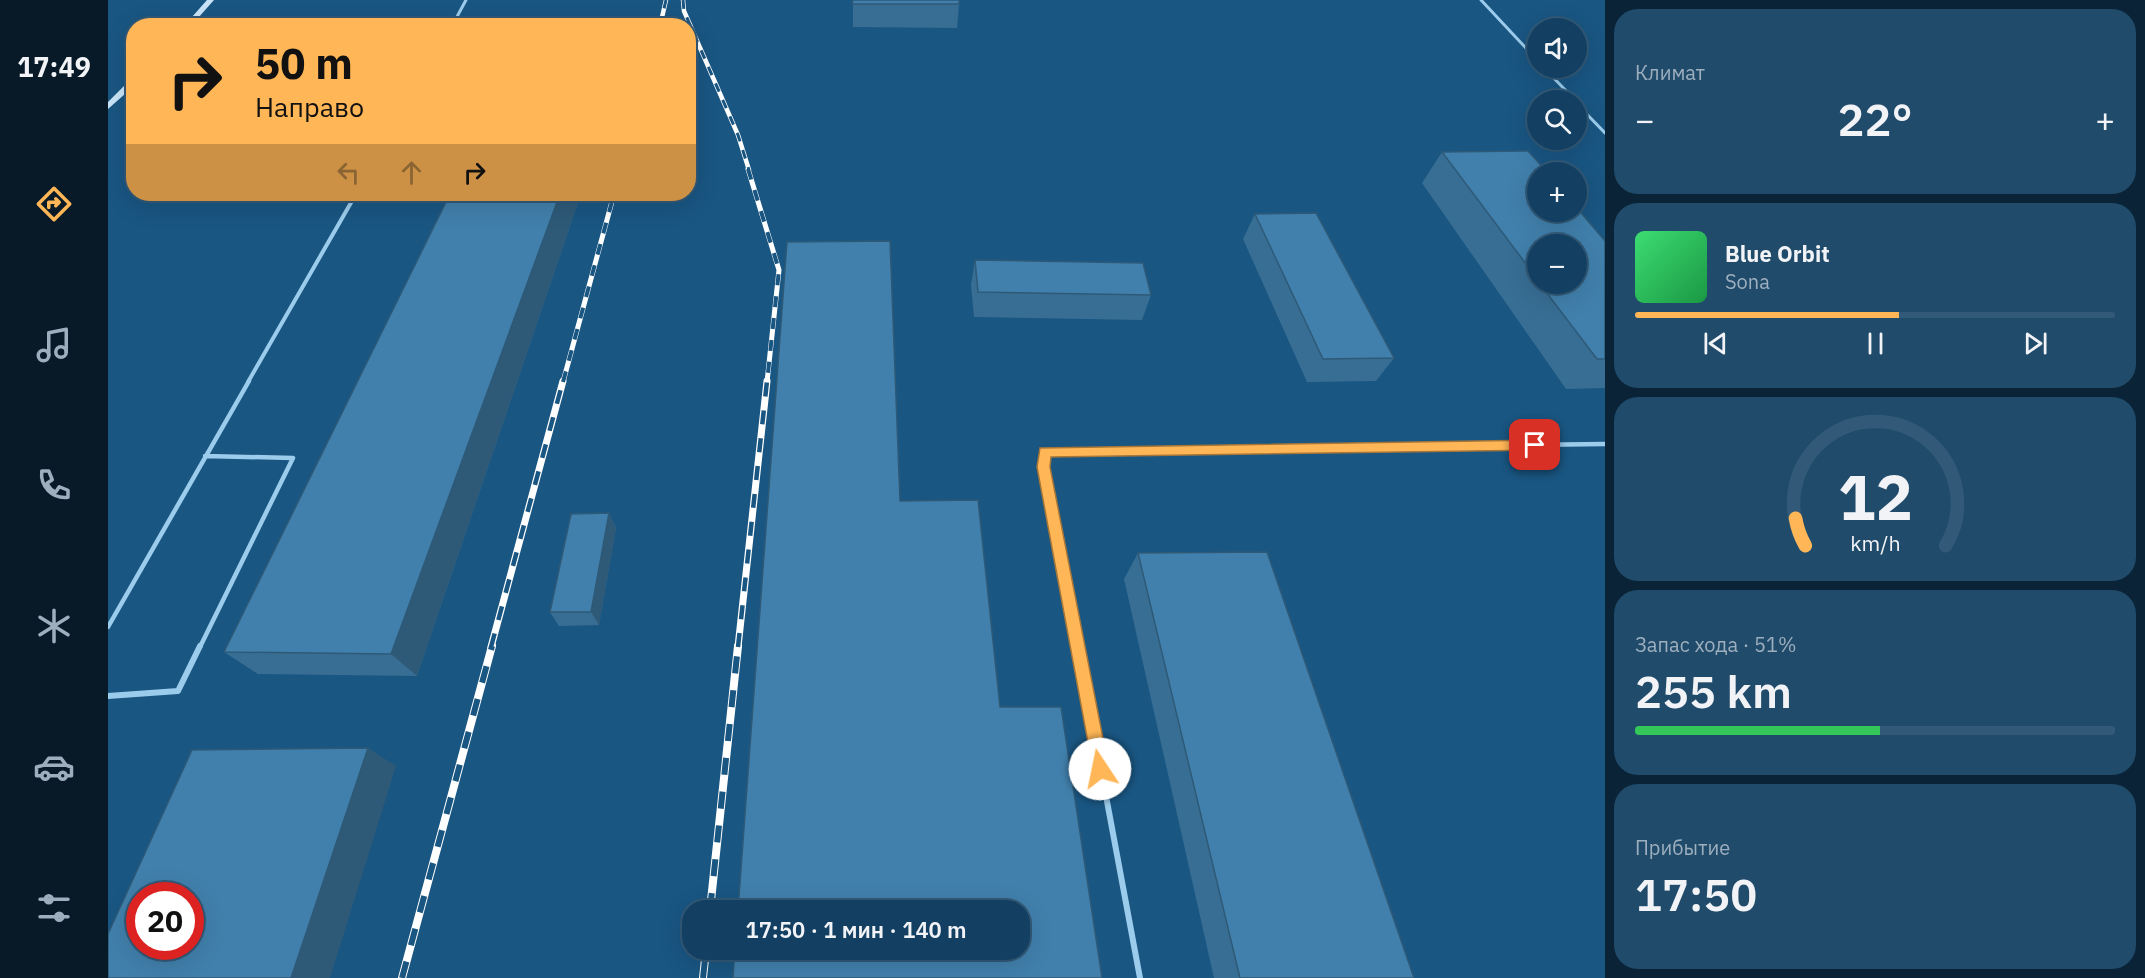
<!DOCTYPE html>
<html lang="ru">
<head>
<meta charset="utf-8">
<style>
  body { margin:0; font-family:"IBM Plex Sans",sans-serif; background:#204b6b; color:#f1f3f6; height:100vh; display:flex; flex-direction:column; font-size:22px; white-space:nowrap }
  * { box-sizing:border-box; margin:0 }
  p { font-size:20px; color:#9dafbe }
  .icon { flex:none; width:33px; height:33px; fill:none; stroke:currentColor; stroke-width:2; stroke-linecap:round; stroke-linejoin:round }
  .map { position:relative; flex:1; overflow:hidden }
  .details { display:flex; flex-direction:column; gap:9px; padding:9px; background:#0a2336; width:540px }
  .details>* { flex:none }
  .banner { position:absolute; left:18px; top:18px; width:570px; height:183px; border-radius:24px; box-shadow:0 6px 24px #0002,0 0 0 2px #325977; background:#ffb657; color:#111; overflow:hidden }
  .fabs { position:absolute; left:1419px; top:18px; display:grid; gap:12px }
  .fabs a { display:grid; place-items:center; width:60px; height:60px; border-radius:50%; background:#134062; box-shadow:0 6px 24px #0002,0 0 0 2px #325977; font-size:30px }
  .speed { position:absolute; left:18px; top:882px; display:flex; gap:12px; font-size:30px; font-weight:700; text-align:center }
  .speed>* { display:grid; place-content:center; width:78px; height:78px; border-radius:50%; background:#134062; box-shadow:0 6px 24px #0002,0 0 0 2px #325977; line-height:1 }
  .speed .limit { border:9px solid #d22; background:#fff; color:#111 }
  .pin { position:absolute; display:grid; place-items:center; width:51px; height:51px; color:#fff; margin:-26px; border-radius:12px; box-shadow:0 3px 9px #0006 }
  .me { position:absolute; width:66px; margin:-33px; rotate:349deg; stroke-linejoin:round; filter:drop-shadow(0 0 4px #0008) }
  .turn { display:flex; align-items:center; gap:21px; height:126px; padding:0 30px; font-size:27px }
  .turn .icon { width:78px; height:78px; stroke-width:2.5 }
  .turn b { display:block; font-size:42px; line-height:51px }
  .lanes { display:flex; align-items:center; height:57px; padding:0 30px; background:#0003; justify-content:center; gap:30px; direction:ltr }
  .lanes .off { opacity:.35 }
  .big { font-size:45px; font-weight:600; line-height:1.1 }
  .details .card { flex:1; display:flex; flex-direction:column; justify-content:center; gap:9px; min-width:0; padding:0 21px; border-radius:24px; background:#204b6b }
  .details .dial { align-items:center; gap:0 }
  .dial svg { height:156px; overflow:visible; fill:none; stroke:#325977; stroke-width:7; stroke-linecap:round; text-anchor:middle }
  .dial text { fill:#f1f3f6; stroke:none }
  .song { display:flex; align-items:center; gap:18px }
  .cover { width:72px; height:72px; border-radius:9px; background:linear-gradient(135deg,hsl(140 70% 55%),hsl(140 70% 35%)) }
  .played { height:6px; border-radius:3px; background:linear-gradient(90deg,#ffb657 55%,#325977 55%) }
  .keys { display:flex; justify-content:space-around; direction:ltr }
  .heat { display:flex; justify-content:space-between; align-items:center; font-size:33px; direction:ltr }
  .charge { height:9px; border-radius:4px; background:linear-gradient(90deg,#34c759 51%,#325977 0) }
  .trip { position:absolute; left:574px; top:900px; width:348px; height:60px; border-radius:24px; background:#134062; box-shadow:0 6px 24px #0002,0 0 0 2px #325977; font-weight:600; line-height:60px; text-align:center }
  main { display:flex; flex:1; min-height:0 }
  .tab-bar { display:flex; flex-direction:column; width:108px; justify-content:space-around; align-items:center; background:#081a27; color:#9dafbe }
  .tab-bar .icon { width:42px; height:42px }
  .tab-bar .on { color:#ffb657 }
  .tab-bar b { font-size:27px; color:#f1f3f6 }
  .map>svg:first-child { display:block }
  .lines { fill:none; stroke-linecap:round; stroke-linejoin:round }
  .lane-far3 { stroke:#9cccec; stroke-width:3 }
  .lane-far2 { stroke:#9cccec; stroke-width:4 }
  .lane-far1 { stroke:#9cccec; stroke-width:4.5 }
  .lane { stroke:#9cccec; stroke-width:6 }
  .secondary { fill:#c9e4f8; fill-rule:evenodd }
  .rail-far3-casing { stroke:#fff; stroke-width:4.5 }
  .rail-far2-casing { stroke:#fff; stroke-width:5 }
  .rail-far1-casing { stroke:#fff; stroke-width:7 }
  .rail-casing { stroke:#fff; stroke-width:8 }
  .rail-far3 { stroke:#195682; stroke-width:3; stroke-dasharray:9; stroke-linecap:butt }
  .rail-far2 { stroke:#195682; stroke-width:4; stroke-dasharray:11; stroke-linecap:butt }
  .rail-far1 { stroke:#195682; stroke-width:4.5; stroke-dasharray:14; stroke-linecap:butt }
  .rail { stroke:#195682; stroke-width:6; stroke-dasharray:17; stroke-linecap:butt }
  .wall { fill:#386e94; fill-rule:evenodd }
  .shaded-wall { fill:#2e5a78 }
  .building { fill:#4180ac; stroke:#2e5a78; stroke-width:1.5; fill-rule:evenodd }
  .route { fill:#ffb657; stroke:#a67639; stroke-width:1.5 }
</style>
</head>
<body>
<main>
<nav class="tab-bar">
<b>17:49</b>
<svg class="icon on" aria-label="directions" viewBox="0 0 24 24"><path d="M12 3l9 9-9 9-9-9zM9 14v-3h6M13 9l2 2-2 2"/></svg>
<svg class="icon" aria-label="music" viewBox="0 0 24 24"><path d="M9 18V5l10-2v13"/><circle cx="6" cy="18" r="3"/><circle cx="16" cy="16" r="3"/></svg>
<svg class="icon" aria-label="phone" viewBox="0 0 24 24"><path d="M5 4h4l2 5-3 2q2 4 5 5l2-3 5 2v4C11 20 4 13 5 4z"/></svg>
<svg class="icon" aria-label="climate" viewBox="0 0 24 24"><path d="M12 3v18M4 7l16 10M4 17L20 7"/></svg>
<svg class="icon" aria-label="car" viewBox="0 0 24 24"><path d="M5 17H2v-5l4-1 3-4h7l3 4 3 1v5h-3M9 17h6M6 11h13"/><circle cx="7" cy="17" r="2"/><circle cx="17" cy="17" r="2"/></svg>
<svg class="icon" aria-label="filters" viewBox="0 0 24 24"><path d="M4 7h16M4 17h16"/><circle cx="9" cy="7" r="2"/><circle cx="15" cy="17" r="2"/></svg>
</nav>
<div class="map">
<svg width="1497" height="978" viewBox="0 0 1497 978">
  <rect width="100%" height="100%" fill="#195682"/>
  <g class="lines">
    <path class="lane-far3" d="M1373 0 1430 61
      M344 26 358 0
      M1436 68 1467 100
      M1468 103 1497 133"/>
    <path class="lane-far2" d="M140 382 248 194"/>
    <path class="lane-far1" d="M0 627 141 381
      M92 647 185 458 97 456
      M970 647 936 467 937 451 1497 444"/>
    <path class="lane" d="M970 646 1032 978
      M0 696 70 691 92 646"/>
    <path class="secondary" d="M99 0H106L83 26H76Z
      M23 79H26V86L0 109V102Z"/>
    <defs>
      <path id="rail-far3" d="M575 0 576 11 630 135 641 170
        M552 26 558 0"/>
      <path id="rail-far2" d="M640 169 671 270 659 382
        M455 382 506 194"/>
      <path id="rail-far1" d="M383 647 455 381
        M630 647 659 381"/>
      <path id="rail" d="M602 910 630 646
        M294 978 384 646
        M595 978 598 950"/>
    </defs>
    <use href="#rail-far3" class="rail-far3-casing"/>
    <use href="#rail-far2" class="rail-far2-casing"/>
    <use href="#rail-far1" class="rail-far1-casing"/>
    <use href="#rail" class="rail-casing"/>
    <use href="#rail-far3" class="rail-far3"/>
    <use href="#rail-far2" class="rail-far2"/>
    <use href="#rail-far1" class="rail-far1"/>
    <use href="#rail" class="rail"/>
  </g>
  <path class="wall" d="M745 0 851 4 849 28 745 27Z
    M1334 152 1497 241V388L1458 389 1314 183ZM1430 244 1468 284H1430Z
    M342 194H473L309 676 150 674 116 652Z
    M1147 214 1286 358 1268 381 1199 382 1135 239Z
    M867 260 1043 295 1034 320 866 317 863 285Z
    M501 513 508 528 491 625 451 626 442 612Z
    M1030 553 1306 978H1106L1016 579Z"/>
  <path class="shaded-wall" d="M452 194H473L309 676 283 654Z
    M501 513 508 528 491 625 483 612Z
    M260 748 288 766 222 978H183Z"/>
  <path class="building" d="M745 0H851V4H744Z
    M1420 151 1439 172H1430V212H1468V207L1497 241V359H1489L1432 284H1468V244H1430V280L1334 152Z
    M342 194H452L283 654 116 652Z
    M1208 213 1286 358 1215 359 1147 214Z
    M782 241 792 501 870 500 892 707H953L994 978H625L627 950H912V910H630L679 242Z
    M867 260 1035 263 1043 295 870 292Z
    M501 513 483 612H442L463 514Z
    M1159 552 1306 978H1132L1030 553Z
    M260 748 183 978H0V934L84 750ZM32 896H82V946H32Z"/>
  <path class="route" d="M1427 440 1434 445 1427 450 943 457 942 467 1001 769 998 775 992 777 986 775 929 467 932 448Z"/>
</svg>
<div class="fabs">
<a><svg class="icon" aria-label="sound" viewBox="0 0 24 24"><path d="M4 9h4l5-4v14l-5-4H4zM17 9q2 3 0 6"/></svg></a>
<a><svg class="icon" aria-label="search" viewBox="0 0 24 24"><circle cx="10" cy="10" r="6"/><path d="M15 15l6 6"/></svg></a>
<a>+</a>
<a>−</a>
</div>
<div class="speed"><div class="limit">20</div></div>
<div class="pin" style="left:1427px;top:445px;background:#d93025"><svg class="icon" aria-label="arrive" viewBox="0 0 24 24"><path d="M6 21V4h12l-3 4 3 4H6"/></svg></div>
<svg class="me" style="left:992px;top:769px" viewBox="-20 -20 40 40"><circle r="19" fill="#fff"/><path d="M0-13L10 11 0 6-10 11z" fill="#ffb657"/></svg>
<div class="trip">17:50 · 1 мин · 140 m</div>
<div class="banner">
<div class="turn"><svg class="icon" aria-label="right" viewBox="0 0 24 24"><path d="M7 20v-9h11M14 6l5 5-5 5"/></svg><div><b>50 m</b>Направо</div></div>
<div class="lanes"><svg class="icon off" aria-label="left" viewBox="0 0 24 24"><path d="M17 20v-9H6M10 6l-5 5 5 5"/></svg><svg class="icon off" aria-label="ahead" viewBox="0 0 24 24"><path d="M12 20V5M6 11l6-6 6 6"/></svg><svg class="icon" aria-label="right" viewBox="0 0 24 24"><path d="M7 20v-9h11M14 6l5 5-5 5"/></svg></div>
</div>
</div>
<section class="details">
<div class="card"><p>Климат</p>
<div class="heat"><a>−</a><b class="big">22°</b><a>+</a></div>
</div>
<div class="card">
<div class="song"><i class="cover"></i><div><b>Blue Orbit</b><p>Sona</p></div></div>
<div class="played"></div>
<div class="keys"><svg class="icon" aria-label="previous" viewBox="0 0 24 24"><path d="M18 5L8 12l10 7zM5 5v14"/></svg><svg class="icon" aria-label="pause" viewBox="0 0 24 24"><path d="M8 5v14M16 5v14"/></svg><svg class="icon" aria-label="next" viewBox="0 0 24 24"><path d="M6 5l10 7-10 7zM19 5v14"/></svg></div>
</div>
<div class="card dial"><svg viewBox="0 0 100 80">
<path d="M14 69A42 42 0 1 1 86 69"/>
<path d="M14 69A42 42 0 0 1 9 55" stroke="#ffb657"/>
<text x="50" y="56" font-size="32" font-weight="700">12</text>
<text x="50" y="72" font-size="11">km/h</text>
</svg></div>
<div class="card"><p>Запас хода · 51%</p><b class="big">255 km</b><div class="charge"></div></div>
<div class="card"><p>Прибытие</p><b class="big">17:50</b></div>
</section>
</main>
</body>
</html>
